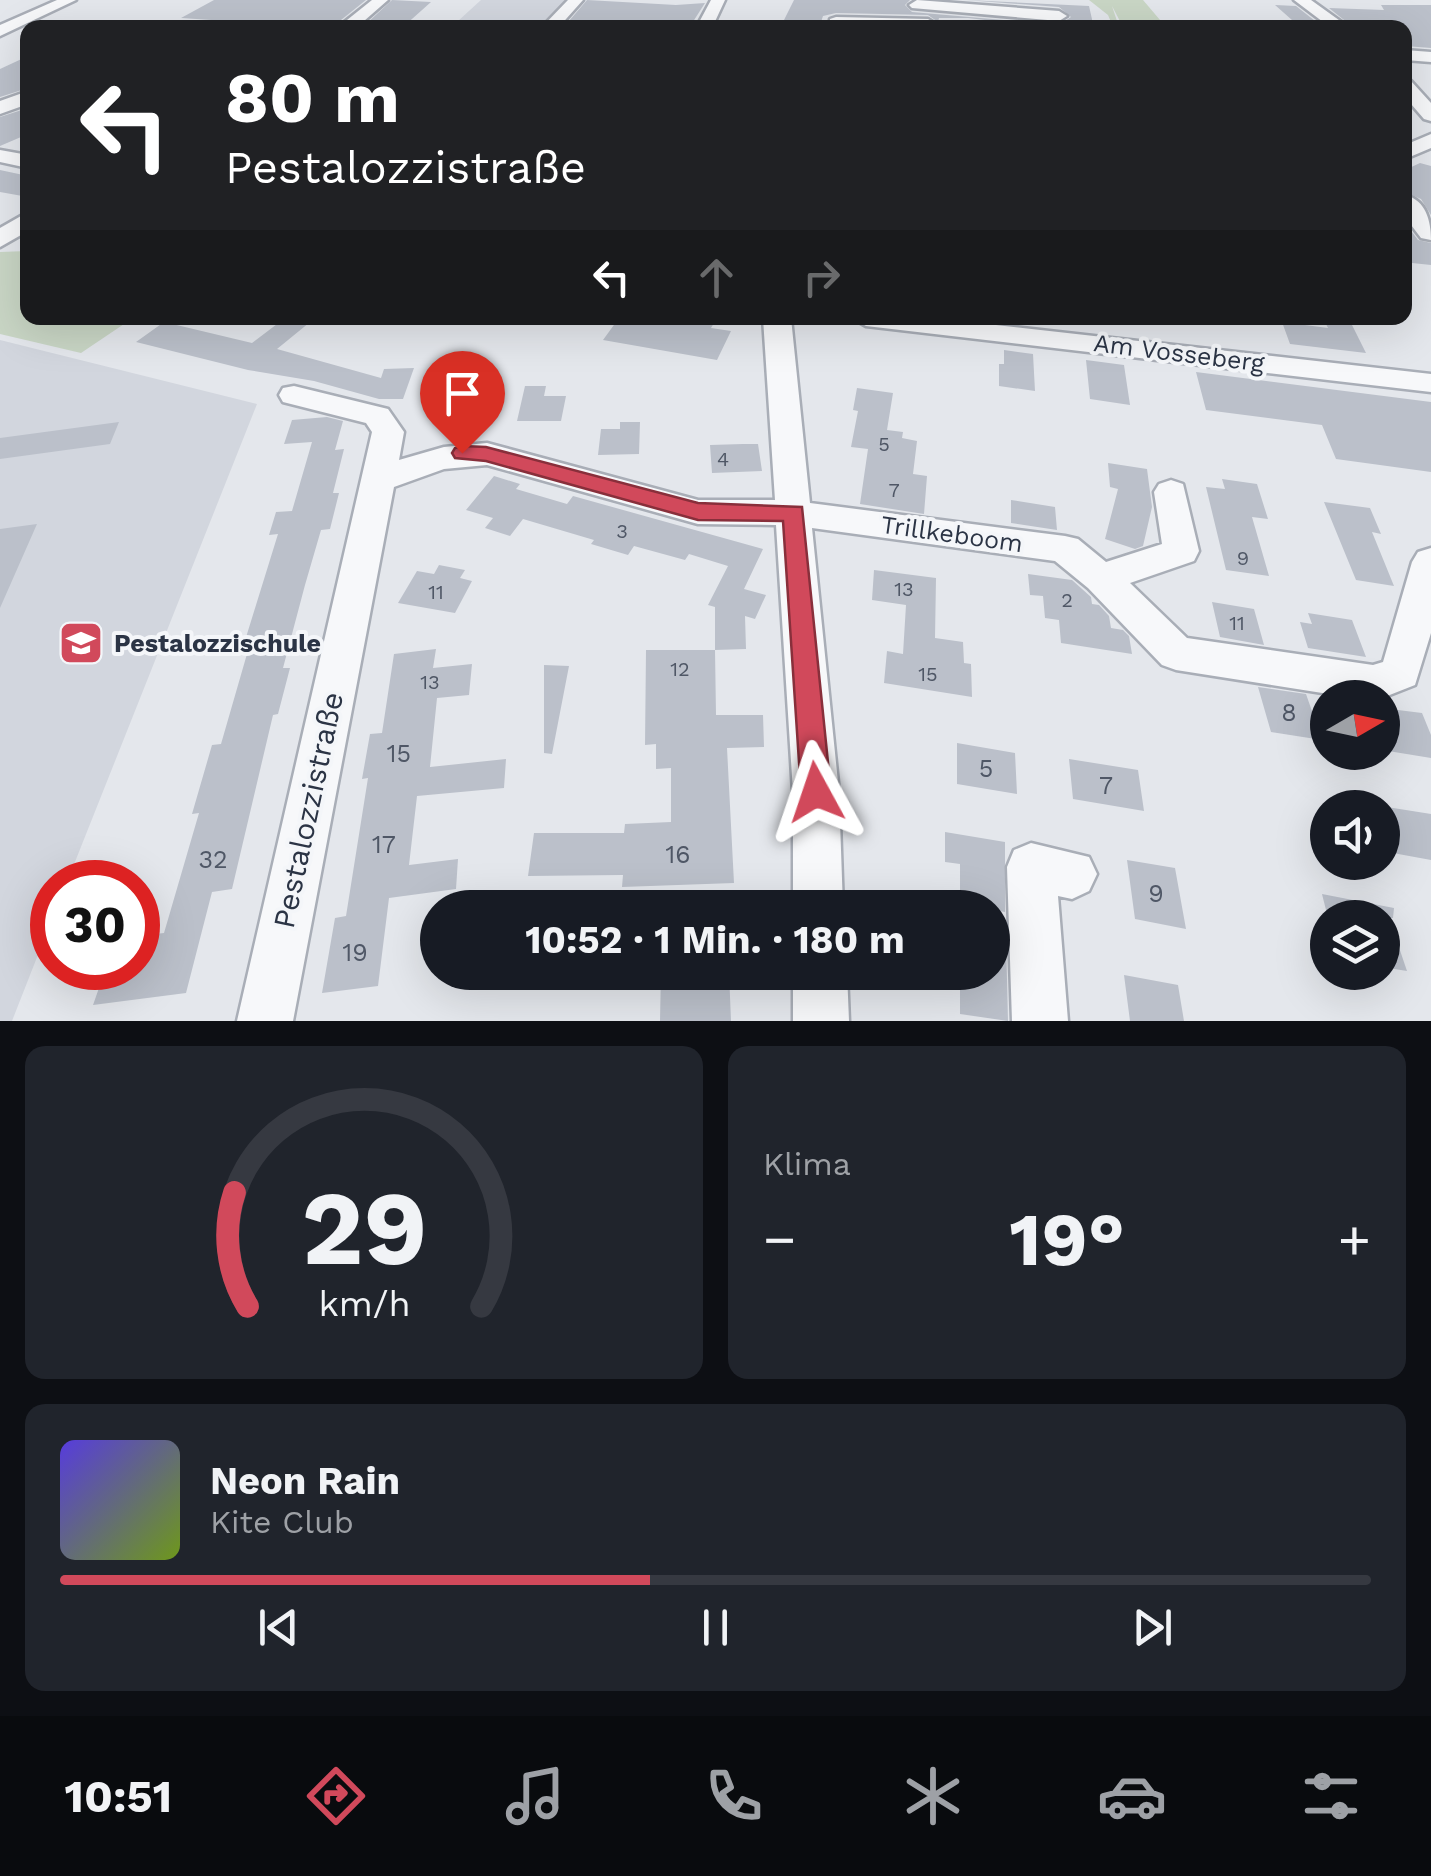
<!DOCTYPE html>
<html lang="de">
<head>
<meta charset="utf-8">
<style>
  body { margin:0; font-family:"Work Sans",sans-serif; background:#20242c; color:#f1f3f6; height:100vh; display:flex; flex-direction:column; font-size:38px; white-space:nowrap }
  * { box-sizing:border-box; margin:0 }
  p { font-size:32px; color:#9ea1a6 }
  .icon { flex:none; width:55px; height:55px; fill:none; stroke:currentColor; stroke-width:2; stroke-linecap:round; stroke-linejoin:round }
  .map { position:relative; height:1021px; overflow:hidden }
  .side { display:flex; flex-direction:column; gap:25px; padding:25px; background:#0d0f14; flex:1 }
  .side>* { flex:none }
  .hud { position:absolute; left:20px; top:20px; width:1392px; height:305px; border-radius:20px; box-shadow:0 10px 40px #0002; background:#202124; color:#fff; overflow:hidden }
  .needle { width:65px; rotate:81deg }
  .fabs { position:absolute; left:1310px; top:680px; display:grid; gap:20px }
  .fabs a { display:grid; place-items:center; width:90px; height:90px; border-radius:50%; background:#171b24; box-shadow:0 10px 40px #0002; font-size:50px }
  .speed { position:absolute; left:30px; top:860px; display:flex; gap:20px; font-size:50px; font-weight:700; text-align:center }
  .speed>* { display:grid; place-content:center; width:130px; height:130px; border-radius:50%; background:#171b24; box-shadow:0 10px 40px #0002; line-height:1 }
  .speed .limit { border:15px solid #d22; background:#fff; color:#111 }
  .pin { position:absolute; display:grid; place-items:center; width:85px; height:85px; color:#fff; margin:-102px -42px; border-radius:50% 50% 50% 0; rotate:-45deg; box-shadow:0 0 10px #0007 }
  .pin .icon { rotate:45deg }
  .me { position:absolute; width:110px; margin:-55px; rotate:355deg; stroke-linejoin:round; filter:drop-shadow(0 0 8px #0008) }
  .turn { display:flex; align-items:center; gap:35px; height:210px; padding:0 40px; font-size:45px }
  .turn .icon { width:130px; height:130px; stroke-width:2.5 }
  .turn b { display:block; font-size:70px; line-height:85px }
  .lanes { display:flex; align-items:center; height:95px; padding:0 40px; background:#0003; justify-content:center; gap:50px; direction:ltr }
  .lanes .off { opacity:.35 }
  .big { font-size:75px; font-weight:700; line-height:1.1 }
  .side .card { flex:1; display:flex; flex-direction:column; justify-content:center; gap:15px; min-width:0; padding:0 35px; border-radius:20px; background:#20242c }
  .side .dial { align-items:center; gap:0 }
  .dial svg { height:260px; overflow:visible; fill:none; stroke:#363941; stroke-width:7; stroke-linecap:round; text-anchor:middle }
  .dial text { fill:#f1f3f6; stroke:none }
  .song { display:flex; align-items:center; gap:30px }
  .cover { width:120px; height:120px; border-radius:15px; background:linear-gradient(135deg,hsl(250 70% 55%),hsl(80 70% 35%)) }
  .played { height:10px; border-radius:5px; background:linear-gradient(90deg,#d1495b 45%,#363941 45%) }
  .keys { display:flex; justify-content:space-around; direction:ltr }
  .heat { display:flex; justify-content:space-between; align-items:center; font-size:55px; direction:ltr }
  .side .tiles { flex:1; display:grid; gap:25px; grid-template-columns:1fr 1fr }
  .card:last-child { grid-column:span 2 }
  .trip { position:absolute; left:420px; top:890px; width:590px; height:100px; border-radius:50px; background:#171b24; box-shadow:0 10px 40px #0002; font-weight:700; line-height:100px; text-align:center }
  .dock { display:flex; height:160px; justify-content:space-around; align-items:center; background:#090b0e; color:#9ea1a6 }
  .dock .icon { width:70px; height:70px }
  .dock .current { color:#d1495b }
  .dock b { font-size:45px; color:#f1f3f6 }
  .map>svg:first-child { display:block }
  .built { fill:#d2d6de }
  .green { fill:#c9d6c5 }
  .building { fill:#bbc0ca }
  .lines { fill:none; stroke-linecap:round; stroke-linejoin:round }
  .minor-casing { stroke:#a9aeb7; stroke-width:5 }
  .minor { fill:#f7f8fa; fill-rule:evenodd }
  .route { fill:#d1495b; stroke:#882f3b; stroke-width:2.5 }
  .labels { text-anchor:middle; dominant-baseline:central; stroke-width:8; stroke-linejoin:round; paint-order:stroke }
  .number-label { font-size:20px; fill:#4f5766 }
  .street-label { font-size:25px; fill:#2b3445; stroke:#f4f6f9 }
  .poi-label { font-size:25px; font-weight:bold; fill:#2b3445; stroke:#f4f6f9; text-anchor:start }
  .near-number-label { font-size:25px; fill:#4f5766 }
  .near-street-label { font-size:30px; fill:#2b3445; stroke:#f4f6f9 }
</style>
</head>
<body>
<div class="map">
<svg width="1431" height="1021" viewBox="0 0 1431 1021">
  <rect width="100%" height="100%" fill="#e4e7ec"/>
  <path class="built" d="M481 0H569L542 26 458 21Z
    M0 340 257 404 67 882H52V919L12 1021H0Z"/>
  <path class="green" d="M1089 0H1143L1166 27H1123L1112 6 1119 27H1113L1108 15Z
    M27 251 28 318H133L81 353 0 334V252Z"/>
  <path class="building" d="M214 0H366L336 24 319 23 313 27 181 18Z
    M392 0 431 2 403 27 365 25Z
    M587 0 676 5 705 3 689 28H563Z
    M794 0H910L905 5 912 12 1059 25 1071 17 1059 7 966 0 1089 6 1094 28H1051L968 18H939L938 22 928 15 836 13 823 16 819 28H794L796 23 784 20Z
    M1275 5 1296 6 1324 28H1301Z
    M1381 5H1431V48L1405 46V28H1354L1329 8 1384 10Z
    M28 56V88L0 97V69Z
    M28 108V134L0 146V117Z
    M1420 163 1431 166V215L1421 199 1405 192V170Z
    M0 170 28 176V197L0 192Z
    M1405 223 1418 240 1431 243V265L1412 263 1405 253Z
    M285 318H315L277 349 381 378 384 369 414 368 403 399H379L314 381 248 370 136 342 164 322 252 343Z
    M619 318H717L711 328 731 331 717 360 603 340Z
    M1324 320 1351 323 1366 353 1290 344 1282 322 1328 328Z
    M1004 350 1033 354 1035 391 999 386V364H1004Z
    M1086 360 1124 365 1130 405 1090 399Z
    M1196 372 1431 402V472L1336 459 1322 425 1206 410Z
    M525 386H546L544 396H566L561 421H517Z
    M857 388 893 393 887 430 903 432 902 438 917 441 913 474 927 476 924 514 860 504 868 449 851 447 858 411 853 410Z
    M327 417 343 421 335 450 344 449 333 493H339L330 529 321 530 305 585 283 668H290L278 714 273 715 232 889 212 892 186 993 93 1005 106 968H138V936L164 933 199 813 192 814 212 745 221 744 249 647H243L278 534 269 535 276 512 292 511 312 442 284 444 292 420Z
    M119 422 110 444 0 459V438Z
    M620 422H640L639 454 598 455 601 429H620Z
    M743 444H758L762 471 712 473 710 445Z
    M1108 463 1147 469 1152 507 1143 546 1135 549 1105 539 1118 489 1110 487Z
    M494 476 520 484 516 489 567 504 573 496 763 549 744 589 766 595 755 619 745 616 746 649 715 650V607L708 605 728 566 689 554 685 560 634 546 628 555 591 544 594 540 523 519 510 536 485 528 493 518 466 510Z
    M1222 479 1257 484 1268 519 1252 517 1269 576 1226 570 1206 487 1225 489Z
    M1011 500 1055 507 1057 530 1011 523Z
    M1324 502 1370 508 1381 534 1372 532 1394 586 1356 580Z
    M37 524 0 608V529Z
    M439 565 465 570 460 578 472 581 455 613 398 603 417 571 434 574Z
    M874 570 936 578 935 638 963 642 964 663 971 664 972 697 884 683 887 651 903 654 906 605 872 600Z
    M1028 574 1072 580 1091 597 1092 604 1099 605 1109 616 1111 628 1123 630 1129 636 1132 654 1061 643 1059 620 1045 618 1043 596 1030 595Z
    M1212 602 1254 609 1264 645 1220 637Z
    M1308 613 1352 620 1366 657 1308 648 1300 622 1312 624Z
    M436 649 433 668 472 664 469 695 437 698 430 767 506 759 504 788 417 796 409 865 458 859 456 889 389 898 378 986 322 993 335 918 346 916 368 778 362 779 370 734 382 733 394 654Z
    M646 650H715L716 715H763L764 747 727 748 734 883 622 887 623 875 528 876 534 833H624L625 824 671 822V768L656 769V744L645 745Z
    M544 665 569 666 552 754 544 753Z
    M1258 687 1306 694 1322 740 1271 732Z
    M1382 708 1422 713 1431 735V758L1382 750Z
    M957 743 1015 753 1017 794 957 784Z
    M1069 759 1138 770 1144 811 1073 799Z
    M1387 807 1431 814V860L1382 851V813L1390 814Z
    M945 832 1005 842V912L960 904V864L945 862Z
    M1127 860 1175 868 1186 929 1135 919Z
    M1322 894 1394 908 1393 918H1389L1407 971 1382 967V918H1328Z
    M992 937 1006 939 1008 1021 960 1014V972H992Z
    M661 972H729L731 1021H660Z
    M1124 975 1178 985 1184 1021H1130Z"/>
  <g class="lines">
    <defs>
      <path id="minor" d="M57 0H76L0 36V25Z
        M372 0H388L356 28H337Z
        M568 0H583L558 28H541Z
        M711 0H725L712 28H696Z
        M917 0 1059 11 1067 16 1059 21 912 8 909 5Z
        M1294 0H1311L1350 28H1331Z
        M836 17 928 19 936 24 933 28 830 25V19Z
        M1405 50 1431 52V62L1405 60Z
        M1405 80 1411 81 1431 103V121L1424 119 1405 97Z
        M28 91V104L0 114V101Z
        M1431 134V148L1405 159V145Z
        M0 150 28 155V168L0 162Z
        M1405 195C1426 200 1431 221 1431 240L1421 238 1405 217Z
        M28 212V231L0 247V228Z
        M763 318H791L810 503 1065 536 1078 539 1106 562 1162 544 1154 492 1159 484 1171 480 1183 484 1199 551 1194 561 1130 583 1187 638 1373 665 1383 662 1412 562 1418 552 1431 548V633L1415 685 1382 698H1354L1176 670 1162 665 1088 588 1055 561 812 528 839 792 843 908H793V792L776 525 698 524 487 465 444 469 394 487 293 1021H237L372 432 366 423 283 402 279 395 283 388 294 386 388 409 404 432 399 460 444 447 487 443 698 500H775Z
        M852 318H934L1431 374V392L866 326Z
        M1031 843 1089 857 1097 874 1089 891 1072 899 1058 896 1068 1021H1012L1007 867 1014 850Z
        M793 972H847L849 1021H793Z"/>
    </defs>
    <use href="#minor" class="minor-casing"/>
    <use href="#minor" class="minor"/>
  </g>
  <path class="route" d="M462 446 486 447 698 503 802 507 831 792 826 802 816 806 805 802 801 792 783 521 698 520 486 461 455 458 452 453 455 448Z"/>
  <defs>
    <symbol id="school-square" viewBox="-11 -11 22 22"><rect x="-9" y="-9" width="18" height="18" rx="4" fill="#d1495b" stroke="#f4f6f9"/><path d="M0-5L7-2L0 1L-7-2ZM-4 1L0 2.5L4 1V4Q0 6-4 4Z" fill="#fff"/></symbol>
  </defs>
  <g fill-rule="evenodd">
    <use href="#school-square" x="56" y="618" width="50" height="50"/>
  </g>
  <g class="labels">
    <g class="number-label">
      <text x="884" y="444">5</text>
      <text x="723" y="459">4</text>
      <text x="894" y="490">7</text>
      <text x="622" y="531">3</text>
      <text x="1243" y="558">9</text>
      <text x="904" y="589">13</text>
      <text x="436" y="592">11</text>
      <text x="1067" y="600">2</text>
      <text x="1237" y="623">11</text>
      <text x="680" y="669">12</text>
      <text x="928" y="674">15</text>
      <text x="430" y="682">13</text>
    </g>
    <g class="street-label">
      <text transform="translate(1179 353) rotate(7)">Am Vosseberg</text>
      <text transform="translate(952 534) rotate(8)">Trillkeboom</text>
    </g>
    <g class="poi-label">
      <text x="114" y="643">Pestalozzischule</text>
    </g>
    <g class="near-number-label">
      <text x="1289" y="712">8</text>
      <text x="399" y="753">15</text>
      <text x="986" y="768">5</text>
      <text x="1106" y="785">7</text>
      <text x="384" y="844">17</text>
      <text x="678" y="854">16</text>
      <text x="213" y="859">32</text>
      <text x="1156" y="893">9</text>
      <text x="355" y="952">19</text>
    </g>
    <g class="near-street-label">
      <text transform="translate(308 810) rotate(-78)">Pestalozzistraße</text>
    </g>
  </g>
</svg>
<div class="fabs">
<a><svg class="needle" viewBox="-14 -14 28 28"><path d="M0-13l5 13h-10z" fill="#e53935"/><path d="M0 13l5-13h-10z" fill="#9ea1a6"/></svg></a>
<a><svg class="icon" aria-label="sound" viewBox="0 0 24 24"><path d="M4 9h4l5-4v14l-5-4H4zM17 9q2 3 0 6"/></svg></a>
<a><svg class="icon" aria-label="layers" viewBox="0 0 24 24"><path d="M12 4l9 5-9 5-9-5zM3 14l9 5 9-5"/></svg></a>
</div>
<div class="speed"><div class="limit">30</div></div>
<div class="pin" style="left:462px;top:453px;background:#d93025"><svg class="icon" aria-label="arrive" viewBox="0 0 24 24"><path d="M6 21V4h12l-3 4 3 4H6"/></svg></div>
<svg class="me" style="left:816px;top:792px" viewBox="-20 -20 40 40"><path d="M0-17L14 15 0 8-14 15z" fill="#d1495b" stroke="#fff" stroke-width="4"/></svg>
<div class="trip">10:52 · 1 Min. · 180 m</div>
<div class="hud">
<div class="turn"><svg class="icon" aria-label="left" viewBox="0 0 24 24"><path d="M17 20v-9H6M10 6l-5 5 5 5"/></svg><div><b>80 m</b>Pestalozzistraße</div></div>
<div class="lanes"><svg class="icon" aria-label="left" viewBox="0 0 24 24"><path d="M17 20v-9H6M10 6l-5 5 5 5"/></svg><svg class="icon off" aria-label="ahead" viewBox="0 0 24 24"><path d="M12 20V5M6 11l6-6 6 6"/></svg><svg class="icon off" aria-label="right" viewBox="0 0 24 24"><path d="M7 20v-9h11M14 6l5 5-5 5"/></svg></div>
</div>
</div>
<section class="side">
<div class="tiles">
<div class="card dial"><svg viewBox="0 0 100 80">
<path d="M14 69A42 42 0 1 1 86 69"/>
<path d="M14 69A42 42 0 0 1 10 34" stroke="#d1495b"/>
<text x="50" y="56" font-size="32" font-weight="700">29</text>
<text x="50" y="72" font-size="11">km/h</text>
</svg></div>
<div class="card"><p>Klima</p>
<div class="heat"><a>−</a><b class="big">19°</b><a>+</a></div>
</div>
<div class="card">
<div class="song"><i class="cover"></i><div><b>Neon Rain</b><p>Kite Club</p></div></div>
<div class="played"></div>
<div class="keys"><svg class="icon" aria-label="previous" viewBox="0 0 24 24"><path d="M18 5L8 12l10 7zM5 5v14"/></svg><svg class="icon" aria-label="pause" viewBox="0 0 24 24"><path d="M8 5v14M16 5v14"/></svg><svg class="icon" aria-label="next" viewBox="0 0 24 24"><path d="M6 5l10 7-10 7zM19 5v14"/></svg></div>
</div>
</div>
</section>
<nav class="dock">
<b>10:51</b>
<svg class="icon current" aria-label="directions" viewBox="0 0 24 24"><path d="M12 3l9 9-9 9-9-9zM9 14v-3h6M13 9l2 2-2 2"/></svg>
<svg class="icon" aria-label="music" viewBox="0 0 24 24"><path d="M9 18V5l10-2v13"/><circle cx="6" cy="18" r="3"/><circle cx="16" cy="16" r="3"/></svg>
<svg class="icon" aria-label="phone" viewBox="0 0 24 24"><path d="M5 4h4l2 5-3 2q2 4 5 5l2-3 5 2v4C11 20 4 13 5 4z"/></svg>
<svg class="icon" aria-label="climate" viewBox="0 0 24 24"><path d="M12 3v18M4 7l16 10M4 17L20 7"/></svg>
<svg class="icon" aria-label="car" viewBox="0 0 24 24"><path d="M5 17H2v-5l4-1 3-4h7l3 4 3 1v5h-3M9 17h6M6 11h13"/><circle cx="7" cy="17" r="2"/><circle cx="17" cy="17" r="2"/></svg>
<svg class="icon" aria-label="filters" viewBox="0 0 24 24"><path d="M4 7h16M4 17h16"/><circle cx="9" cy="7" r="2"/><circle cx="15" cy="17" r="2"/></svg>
</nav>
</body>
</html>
